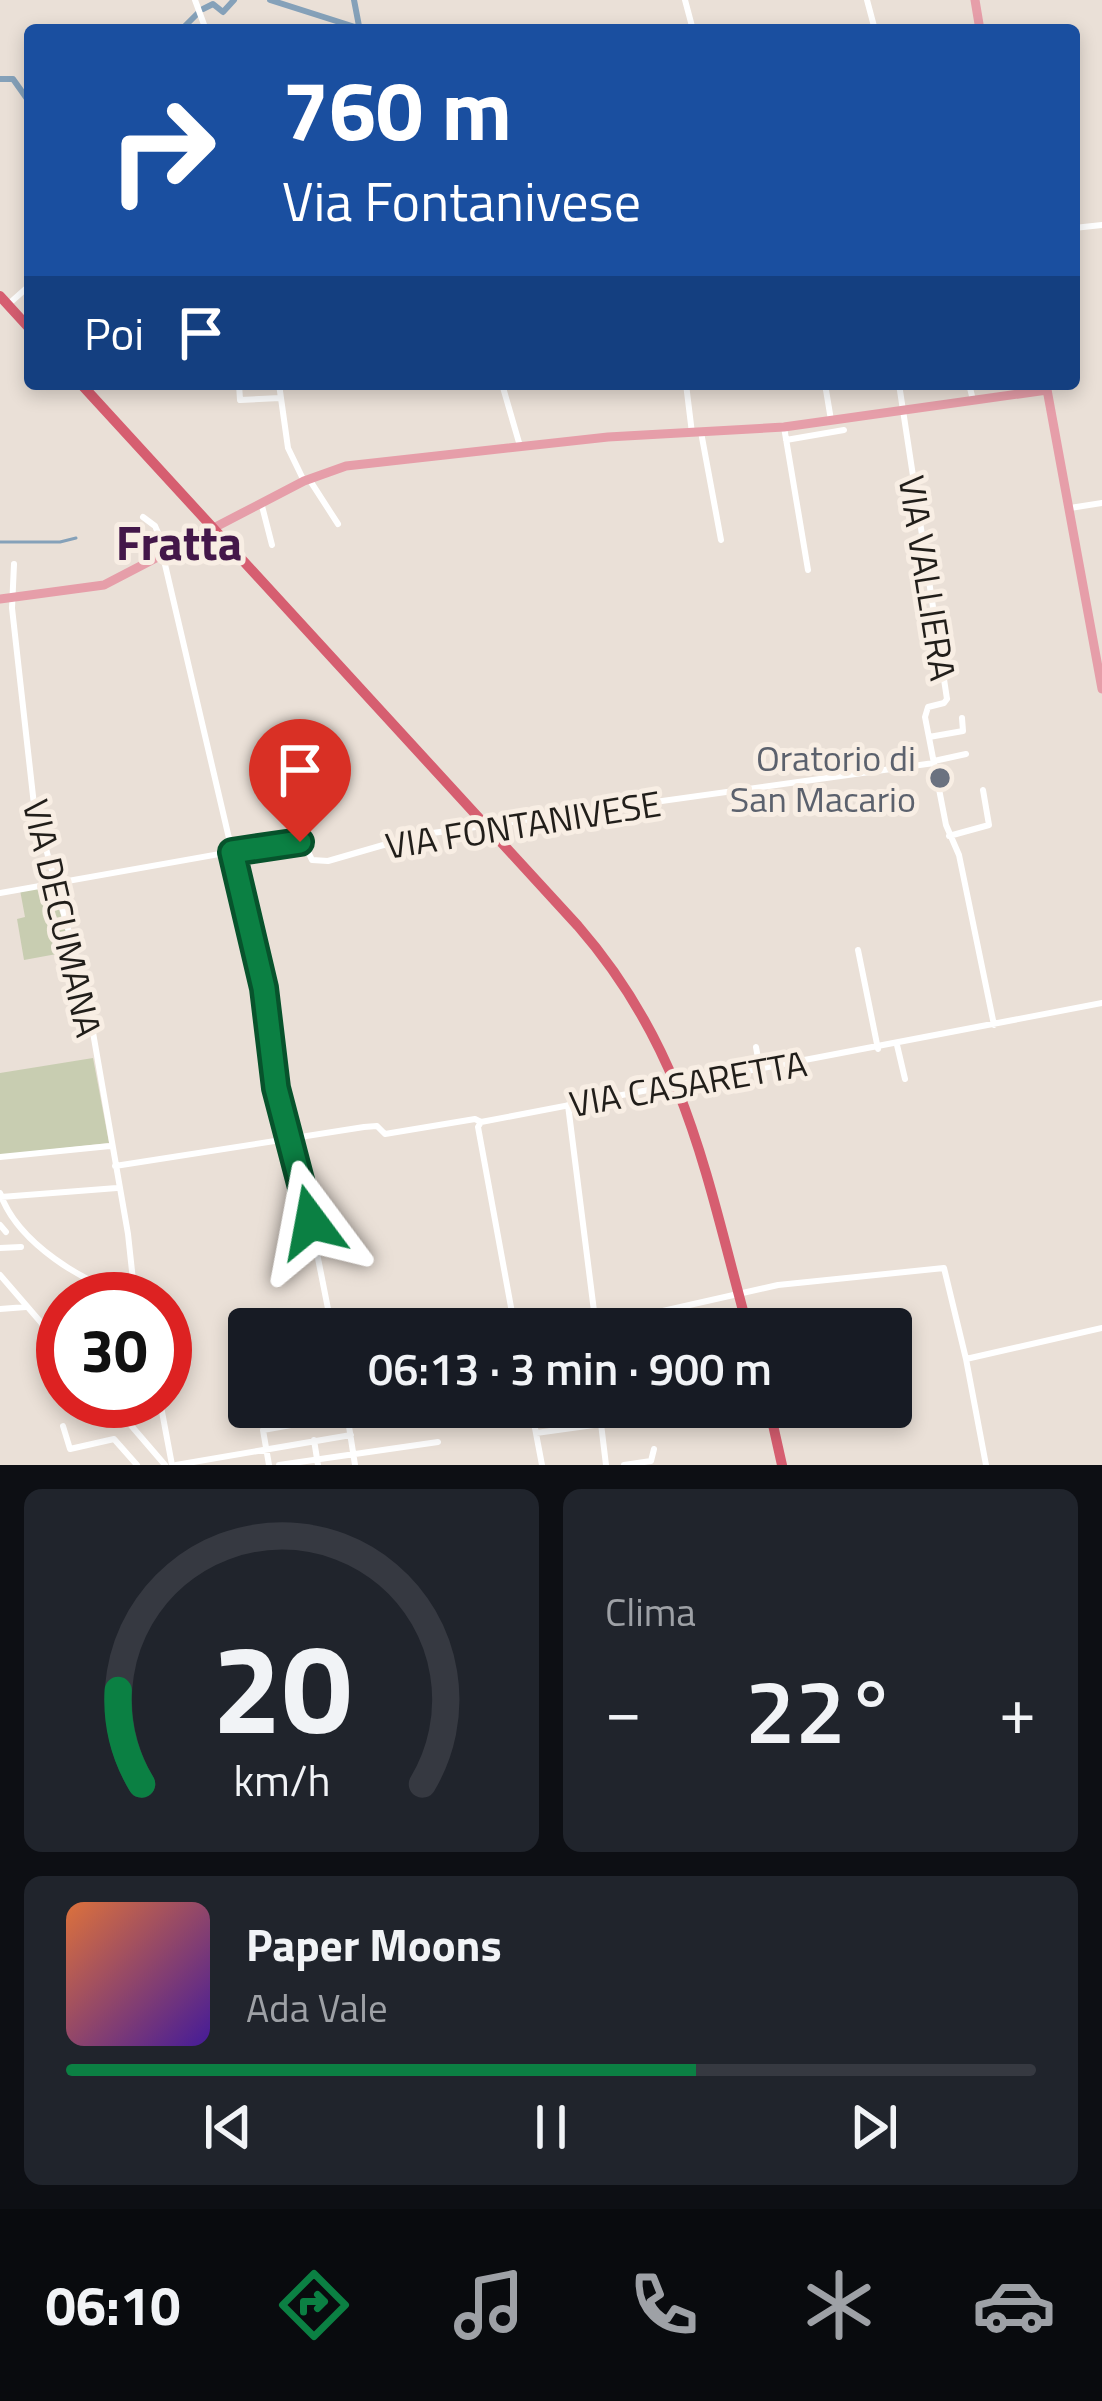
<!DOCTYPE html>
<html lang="it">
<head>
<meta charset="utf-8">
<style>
  body { margin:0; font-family:"Titillium Web",sans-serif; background:#20242c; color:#f1f3f6; height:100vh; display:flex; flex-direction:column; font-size:45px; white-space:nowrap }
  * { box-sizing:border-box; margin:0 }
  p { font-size:39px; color:#9ea1a6 }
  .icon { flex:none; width:66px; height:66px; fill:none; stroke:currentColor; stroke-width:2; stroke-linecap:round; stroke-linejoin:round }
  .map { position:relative; height:1465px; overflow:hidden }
  .sheet { display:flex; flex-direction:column; gap:24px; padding:24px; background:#0d0f14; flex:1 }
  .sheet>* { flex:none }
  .banner { position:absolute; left:24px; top:24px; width:1056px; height:366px; border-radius:12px; box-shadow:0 6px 18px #0003; background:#1a4fa0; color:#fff; overflow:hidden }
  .speed { position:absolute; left:36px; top:1272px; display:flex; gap:24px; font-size:60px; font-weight:700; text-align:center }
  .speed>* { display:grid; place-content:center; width:156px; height:156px; border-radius:50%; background:#171b24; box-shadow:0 6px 18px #0003; line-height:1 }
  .speed .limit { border:18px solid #d22; background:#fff; color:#111 }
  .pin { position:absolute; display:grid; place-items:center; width:102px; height:102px; color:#fff; margin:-123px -51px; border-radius:50% 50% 50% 0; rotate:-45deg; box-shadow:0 0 12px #0007 }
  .pin .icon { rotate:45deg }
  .me { position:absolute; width:132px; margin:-66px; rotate:347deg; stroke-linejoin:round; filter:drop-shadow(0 0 9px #0008) }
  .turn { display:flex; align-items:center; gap:42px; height:252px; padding:0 60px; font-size:54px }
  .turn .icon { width:156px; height:156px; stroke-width:2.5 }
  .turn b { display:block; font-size:84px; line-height:102px }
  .then { display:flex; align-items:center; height:114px; padding:0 60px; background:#0003; gap:24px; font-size:45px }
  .big { font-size:90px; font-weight:600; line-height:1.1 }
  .sheet .widget { flex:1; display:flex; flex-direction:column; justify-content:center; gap:18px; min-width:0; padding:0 42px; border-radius:18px; background:#20242c }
  .sheet .dial { align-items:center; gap:0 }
  .dial svg { height:312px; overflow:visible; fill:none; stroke:#363941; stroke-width:7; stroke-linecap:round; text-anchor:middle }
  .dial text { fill:#f1f3f6; stroke:none }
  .song { display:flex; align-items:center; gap:36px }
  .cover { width:144px; height:144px; border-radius:18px; background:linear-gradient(135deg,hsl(20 70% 55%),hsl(260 70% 35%)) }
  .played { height:12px; border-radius:6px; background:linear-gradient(90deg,#0b8043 65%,#363941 65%) }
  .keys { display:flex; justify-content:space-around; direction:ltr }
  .heat { display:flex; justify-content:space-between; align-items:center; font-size:66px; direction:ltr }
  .sheet .tiles { flex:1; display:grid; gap:24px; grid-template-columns:1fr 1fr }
  .widget:last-child { grid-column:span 2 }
  .trip { position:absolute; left:228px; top:1308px; width:684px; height:120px; border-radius:12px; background:#171b24; box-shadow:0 6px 18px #0003; font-weight:600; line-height:120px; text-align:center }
  .dock { display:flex; height:192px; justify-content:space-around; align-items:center; background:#090b0e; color:#9ea1a6 }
  .dock .icon { width:84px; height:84px }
  .dock .active { color:#0b8043 }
  .dock b { font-size:54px; color:#f1f3f6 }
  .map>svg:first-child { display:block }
  .green { fill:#c8cdb1 }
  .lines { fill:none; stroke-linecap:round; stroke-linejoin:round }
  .stream { stroke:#85a1b9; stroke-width:3 }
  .canal { stroke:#85a1b9; stroke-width:6 }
  .minor { stroke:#fff; stroke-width:6 }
  .major { stroke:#e69ea9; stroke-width:9 }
  .highway { stroke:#d65e70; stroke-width:10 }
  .route-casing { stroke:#07532c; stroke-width:30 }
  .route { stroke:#0b8043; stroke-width:21 }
  .worship-dot { fill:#6b7280; stroke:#f8eee4; stroke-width:4.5 }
  .labels { text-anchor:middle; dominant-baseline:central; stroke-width:10; stroke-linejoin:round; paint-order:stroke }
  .street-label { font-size:36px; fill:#211e1a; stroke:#f8eee4 }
  .worship-label { font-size:36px; fill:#5b616d; stroke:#f8eee4; text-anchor:end }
  .district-label { font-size:48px; font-weight:bold; fill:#431749; stroke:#f8eee4 }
</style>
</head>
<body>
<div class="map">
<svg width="1102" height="1465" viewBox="0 0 1102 1465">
  <rect width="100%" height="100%" fill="#eae0d7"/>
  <path class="green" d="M51 886 73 951 24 960 17 919 25 917 20 890Z
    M93 1058 109 1143 0 1155V1073Z"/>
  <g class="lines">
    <path class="stream" d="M0 542H60L76 538"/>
    <path class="canal" d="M270 0 355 27 359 26 354 0
      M203 9 213 4 223 12 234 0
      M170 30 184 27 199 12
      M0 79H13L30 103"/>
    <path class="minor" d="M195 0 206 30
      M685 0 693 30
      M867 0 875 30
      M1074 228 1102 225
      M12 301 30 285
      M239 384 240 400 280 398
      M279 384 288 448 304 481
      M502 384 520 446
      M686 384 692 433
      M825 384 831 420
      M899 384 947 699
      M969 384 973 400
      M784 427 808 570
      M701 432 721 540
      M786 440 844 430
      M309 479 338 524
      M262 506 272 545
      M1070 508 1102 503
      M143 517 155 526 167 553
      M163 556 264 988 275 1054 276 1089 313 1233 332 1329
      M14 564 12 608 34 805 87 998 128 1234 135 1299
      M947 699 944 703 928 707 925 717 946 825 959 855 994 1025
      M929 737 963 731 962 718
      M934 761 966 754
      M949 836 989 825 983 790
      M0 893 293 841 306 847 312 860 328 861 418 835 934 763
      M858 950 878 1049
      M897 1045 905 1079
      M756 1047 760 1070
      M568 1105 596 1327
      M0 1157 110 1146
      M115 1166 364 1127 377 1126 385 1134 475 1119 481 1122
      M0 1193C17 1242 84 1285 134 1296
      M1 1197 117 1188
      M0 1225 6 1232
      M0 1248 21 1247
      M0 1275 63 1348
      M0 1309 26 1307
      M515 1329 478 1127 481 1122 1102 1003
      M583 1329 778 1285 944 1268 966 1359 1102 1328
      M966 1359 986 1465
      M110 1401 165 1465
      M160 1401 172 1465
      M346 1407 355 1465
      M531 1407 542 1465
      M599 1407 606 1465
      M63 1426 70 1449 114 1439 137 1465
      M536 1433 601 1424
      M314 1440 318 1465
      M176 1465 351 1435
      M269 1465 263 1430 347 1415
      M279 1465 438 1442
      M624 1465 651 1461 654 1449"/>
    <path class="major" d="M975 0 980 30
      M1046 384 1102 689
      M0 599 104 585 304 481 346 466 608 437 784 427 1047 390"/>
    <path class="highway" d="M0 296 30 329
      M81 384 578 926C686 1050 706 1176 748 1329
      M769 1407 782 1465"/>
  </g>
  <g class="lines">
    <defs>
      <path id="route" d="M300 842 232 852 264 988 276 1088 311 1222"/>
    </defs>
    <use href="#route" class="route-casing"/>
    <use href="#route" class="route"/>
  </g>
  <circle class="worship-dot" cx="940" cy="778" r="12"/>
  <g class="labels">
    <g class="street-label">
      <text transform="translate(928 578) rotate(81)">VIA VALLIERA</text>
      <text transform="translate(523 824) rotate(-9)">VIA FONTANIVESE</text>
      <text transform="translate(63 918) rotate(77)">VIA DECUMANA</text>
      <text transform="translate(688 1083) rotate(-10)">VIA CASARETTA</text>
    </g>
    <g class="worship-label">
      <text x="916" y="757">Oratorio di<tspan x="916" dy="41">San Macario</tspan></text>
    </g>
    <g class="district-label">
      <text x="179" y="542">Fratta</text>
    </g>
  </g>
</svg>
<div class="speed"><div class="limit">30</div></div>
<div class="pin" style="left:300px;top:842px;background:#d93025"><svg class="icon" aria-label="arrive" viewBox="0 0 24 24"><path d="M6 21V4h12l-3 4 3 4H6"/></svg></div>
<svg class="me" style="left:311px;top:1222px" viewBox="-20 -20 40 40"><path d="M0-17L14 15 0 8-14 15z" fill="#0b8043" stroke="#fff" stroke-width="4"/></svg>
<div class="trip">06:13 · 3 min · 900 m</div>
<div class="banner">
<div class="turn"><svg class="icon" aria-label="right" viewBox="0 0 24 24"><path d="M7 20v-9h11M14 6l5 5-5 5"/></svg><div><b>760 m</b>Via Fontanivese</div></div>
<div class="then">Poi<svg class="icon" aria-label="arrive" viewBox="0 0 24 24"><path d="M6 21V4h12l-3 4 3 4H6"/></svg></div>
</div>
</div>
<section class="sheet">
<div class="tiles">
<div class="widget dial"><svg viewBox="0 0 100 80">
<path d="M14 69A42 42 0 1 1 86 69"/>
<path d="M14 69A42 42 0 0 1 8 45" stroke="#0b8043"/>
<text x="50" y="56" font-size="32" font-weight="700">20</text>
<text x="50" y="72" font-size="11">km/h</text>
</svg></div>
<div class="widget"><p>Clima</p>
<div class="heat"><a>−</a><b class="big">22°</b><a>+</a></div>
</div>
<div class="widget">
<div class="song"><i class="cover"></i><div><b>Paper Moons</b><p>Ada Vale</p></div></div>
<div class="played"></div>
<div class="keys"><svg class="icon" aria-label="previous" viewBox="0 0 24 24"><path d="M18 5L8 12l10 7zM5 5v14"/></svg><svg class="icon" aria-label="pause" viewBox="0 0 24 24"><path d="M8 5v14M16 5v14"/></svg><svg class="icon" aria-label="next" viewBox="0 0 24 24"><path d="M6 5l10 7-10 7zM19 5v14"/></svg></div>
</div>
</div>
</section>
<nav class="dock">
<b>06:10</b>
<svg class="icon active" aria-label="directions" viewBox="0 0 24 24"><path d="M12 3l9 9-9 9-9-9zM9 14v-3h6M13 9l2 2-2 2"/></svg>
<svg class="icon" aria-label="music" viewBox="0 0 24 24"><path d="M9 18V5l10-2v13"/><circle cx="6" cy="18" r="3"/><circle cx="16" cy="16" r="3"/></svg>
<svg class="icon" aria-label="phone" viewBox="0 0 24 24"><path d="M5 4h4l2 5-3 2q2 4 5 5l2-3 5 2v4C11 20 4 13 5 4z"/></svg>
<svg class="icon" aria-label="climate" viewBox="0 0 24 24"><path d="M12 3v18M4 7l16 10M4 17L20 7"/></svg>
<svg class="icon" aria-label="car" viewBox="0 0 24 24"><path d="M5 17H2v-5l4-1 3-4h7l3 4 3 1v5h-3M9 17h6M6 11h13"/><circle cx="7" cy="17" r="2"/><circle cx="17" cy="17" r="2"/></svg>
</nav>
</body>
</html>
